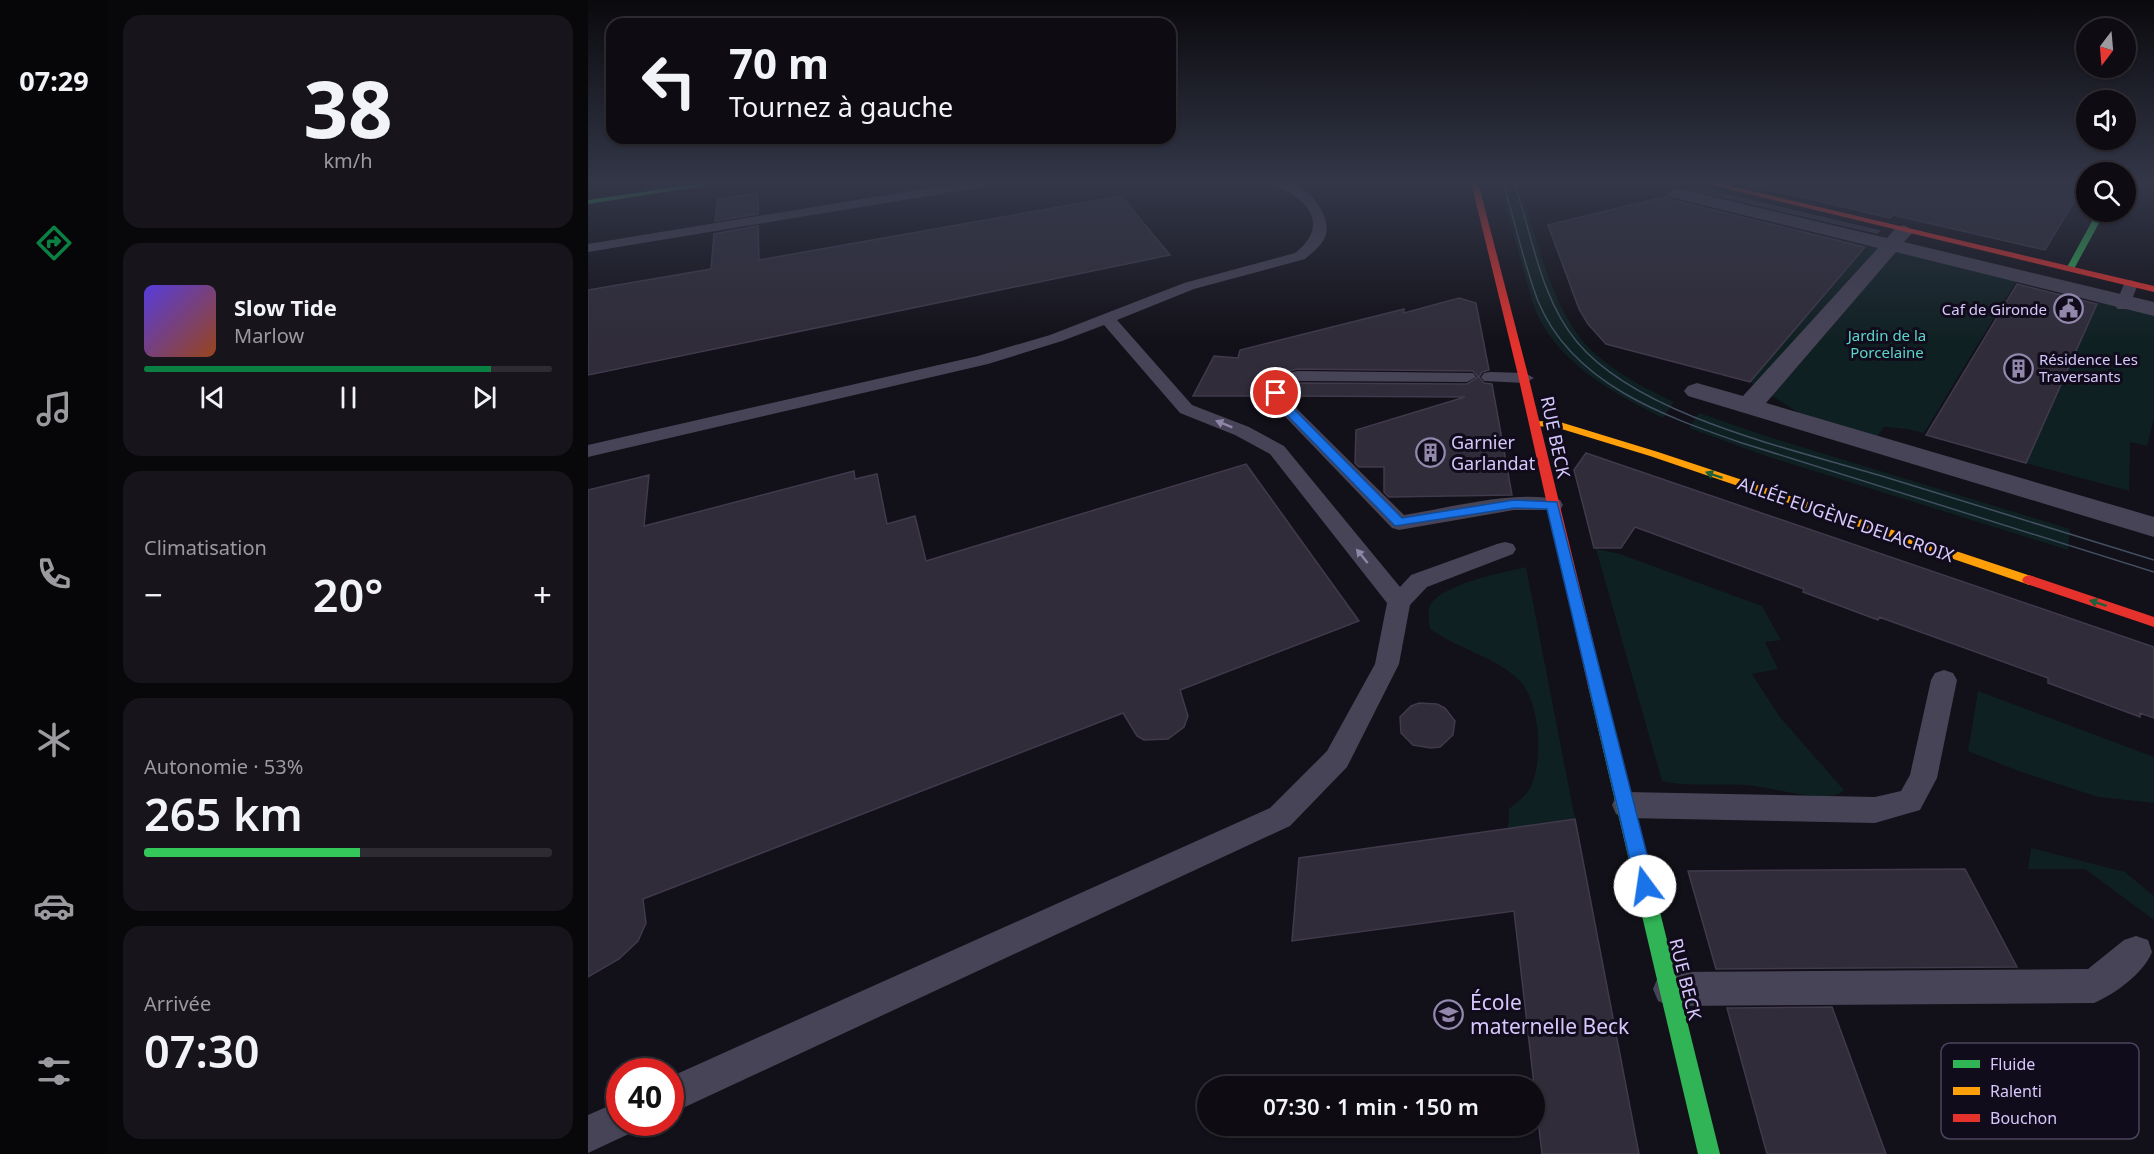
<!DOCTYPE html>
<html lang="fr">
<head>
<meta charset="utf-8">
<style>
  body { margin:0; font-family:"Noto Sans",sans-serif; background:#17151b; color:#f1f3f6; height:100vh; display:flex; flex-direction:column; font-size:22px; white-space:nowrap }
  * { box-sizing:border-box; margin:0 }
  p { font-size:20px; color:#9b9b9f }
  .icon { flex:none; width:33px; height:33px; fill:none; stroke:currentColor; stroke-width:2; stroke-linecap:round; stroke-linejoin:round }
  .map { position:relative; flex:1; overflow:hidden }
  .sheet { display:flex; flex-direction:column; gap:15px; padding:15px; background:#08070a; width:480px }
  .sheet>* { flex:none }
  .guide { position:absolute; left:18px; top:18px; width:570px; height:126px; border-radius:18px; box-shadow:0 2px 4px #0004,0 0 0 2px #2e2c32; background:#0e0c12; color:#f1f3f6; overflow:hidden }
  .needle { width:39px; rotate:196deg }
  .tools { position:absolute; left:1488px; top:18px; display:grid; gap:12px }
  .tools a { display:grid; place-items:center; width:60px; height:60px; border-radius:50%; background:#0e0c12; box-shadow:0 2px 4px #0004,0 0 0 2px #2e2c32; font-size:30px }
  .speed { position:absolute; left:18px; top:1058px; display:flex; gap:12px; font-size:30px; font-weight:700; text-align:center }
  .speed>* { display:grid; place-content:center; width:78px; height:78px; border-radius:50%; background:#0e0c12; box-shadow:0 2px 4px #0004,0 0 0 2px #2e2c32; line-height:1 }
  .speed .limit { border:9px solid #d22; background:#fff; color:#111 }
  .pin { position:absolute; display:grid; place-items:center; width:51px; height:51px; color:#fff; margin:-26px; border:3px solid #fff; border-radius:50%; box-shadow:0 2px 6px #0007 }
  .me { position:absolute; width:66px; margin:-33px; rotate:346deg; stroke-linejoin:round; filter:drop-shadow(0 0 4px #0008) }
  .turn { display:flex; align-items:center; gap:21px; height:126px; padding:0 24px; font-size:27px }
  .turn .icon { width:78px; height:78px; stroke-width:2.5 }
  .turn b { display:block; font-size:42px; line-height:51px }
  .big { font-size:45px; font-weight:600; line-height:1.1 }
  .sheet .widget { flex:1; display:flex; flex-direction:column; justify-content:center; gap:9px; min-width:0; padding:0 21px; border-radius:18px; background:#17151b }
  .sheet .dial { align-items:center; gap:0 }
  .dial b { font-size:78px; line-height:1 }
  .song { display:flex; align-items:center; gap:18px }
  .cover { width:72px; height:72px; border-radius:9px; background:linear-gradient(135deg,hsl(250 70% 55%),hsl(20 70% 35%)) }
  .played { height:6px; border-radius:3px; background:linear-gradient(90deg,#0b8043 85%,#2e2c32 85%) }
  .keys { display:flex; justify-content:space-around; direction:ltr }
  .heat { display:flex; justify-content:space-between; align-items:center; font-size:33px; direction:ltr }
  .charge { height:9px; border-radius:4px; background:linear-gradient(90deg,#34c759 53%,#2e2c32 0) }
  .trip { position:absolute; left:609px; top:1076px; width:348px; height:60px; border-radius:30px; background:#0e0c12; box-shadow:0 2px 4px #0004,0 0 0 2px #2e2c32; font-weight:600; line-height:60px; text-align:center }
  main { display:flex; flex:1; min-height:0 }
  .menu { display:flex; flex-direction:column; width:108px; justify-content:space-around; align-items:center; background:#060507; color:#9b9b9f }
  .menu .icon { width:42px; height:42px }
  .menu .on { color:#0b8043 }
  .menu b { font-size:27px; color:#f1f3f6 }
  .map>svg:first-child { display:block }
  .green { fill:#0f2022 }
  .building { fill:#302c3a; stroke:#403a4c; stroke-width:1.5 }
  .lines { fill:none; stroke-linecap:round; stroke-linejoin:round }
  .lane { fill:#484458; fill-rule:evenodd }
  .street { fill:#484458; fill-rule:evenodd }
  .fast { fill:#30b455; fill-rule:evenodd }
  .slow { fill:#ff9f0a; fill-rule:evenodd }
  .jam { fill:#e5322d; fill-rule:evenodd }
  .tram { stroke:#425061; stroke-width:1.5 }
  .oneway { fill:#8f86aa }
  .oneway2 { fill:#206038 }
  .route { fill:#1a73e8; stroke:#114b97; stroke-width:1.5 }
  .labels { text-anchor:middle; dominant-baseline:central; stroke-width:6; stroke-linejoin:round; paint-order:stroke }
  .far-poi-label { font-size:15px; fill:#d6c8fc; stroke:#110c1b; text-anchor:end }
  .far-park-label { font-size:15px; fill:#5ad6cb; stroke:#110c1b }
  .street-label { font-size:18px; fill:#d6c8fc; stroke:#110c1b }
  .poi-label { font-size:18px; fill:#d6c8fc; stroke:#110c1b; text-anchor:start }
  .near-poi-label { font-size:21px; fill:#d6c8fc; stroke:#110c1b; text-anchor:start }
  .key { fill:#110c1b; stroke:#4c445e; stroke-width:1.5 }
  .key-label { font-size:16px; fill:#d6c8fc }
</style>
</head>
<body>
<main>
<nav class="menu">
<b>07:29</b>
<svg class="icon on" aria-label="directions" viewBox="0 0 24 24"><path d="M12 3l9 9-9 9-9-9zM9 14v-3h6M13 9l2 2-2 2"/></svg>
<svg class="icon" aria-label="music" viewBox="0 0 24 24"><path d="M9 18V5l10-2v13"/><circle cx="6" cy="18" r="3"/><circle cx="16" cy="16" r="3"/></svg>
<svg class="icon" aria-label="phone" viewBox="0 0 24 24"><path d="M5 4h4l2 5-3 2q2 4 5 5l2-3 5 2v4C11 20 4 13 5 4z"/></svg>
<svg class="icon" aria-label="climate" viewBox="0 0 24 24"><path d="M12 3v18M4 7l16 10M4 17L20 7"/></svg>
<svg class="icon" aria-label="car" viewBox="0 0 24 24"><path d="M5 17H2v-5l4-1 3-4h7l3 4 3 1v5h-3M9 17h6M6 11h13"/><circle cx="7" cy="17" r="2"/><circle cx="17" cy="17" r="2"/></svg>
<svg class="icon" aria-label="filters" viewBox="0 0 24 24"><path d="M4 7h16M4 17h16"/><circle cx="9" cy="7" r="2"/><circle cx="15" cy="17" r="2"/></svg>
</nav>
<section class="sheet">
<div class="widget dial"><b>38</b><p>km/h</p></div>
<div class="widget">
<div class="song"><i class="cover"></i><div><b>Slow Tide</b><p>Marlow</p></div></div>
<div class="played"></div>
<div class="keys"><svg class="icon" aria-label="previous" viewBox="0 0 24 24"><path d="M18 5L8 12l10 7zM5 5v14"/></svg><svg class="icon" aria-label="pause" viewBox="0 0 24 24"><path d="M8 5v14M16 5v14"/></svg><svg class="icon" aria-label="next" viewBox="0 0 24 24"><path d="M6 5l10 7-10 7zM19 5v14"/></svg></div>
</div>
<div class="widget"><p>Climatisation</p>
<div class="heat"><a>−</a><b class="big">20°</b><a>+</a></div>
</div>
<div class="widget"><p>Autonomie · 53%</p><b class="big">265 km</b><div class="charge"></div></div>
<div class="widget"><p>Arrivée</p><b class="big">07:30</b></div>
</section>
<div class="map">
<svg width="1566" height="1154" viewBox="0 0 1566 1154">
  <rect width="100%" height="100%" fill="#121018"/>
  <path class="green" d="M910 183H931C946 228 959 289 986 329 1008 363 1050 385 1086 402L1075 418C1031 396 982 370 956 327 945 310 941 290 936 271 927 241 919 212 910 183Z
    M1282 242 1429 280 1336 433 1319 429 1296 427 1288 438 1219 418 1162 382Z
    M1511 301 1566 314V418L1559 446 1542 442 1541 491 1438 463Z
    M1111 413 1181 437 1482 529 1480 550 1178 456 1101 428Z
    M1008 549 1032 554 1174 606 1193 640 1177 642 1190 669 1164 674 1191 716 1256 790C1255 791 1249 795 1248 795 1227 800 1188 789 1166 786 1135 782 1104 788 1074 781Z
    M938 567 987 819 920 829 921 809C927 803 937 797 941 790 956 764 953 701 930 679 905 656 870 649 842 629 841 622 839 612 842 605 856 583 914 573 938 567Z
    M1390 691 1566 757V803L1510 797 1433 772 1380 751Z
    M1443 848 1537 872 1566 896V920L1497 869H1440Z"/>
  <path class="building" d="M1149 182H1498L1457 250 1305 215 1302 218Z
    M1112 188 1114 189 1291 231 1289 233 1105 190Z
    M170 193V214L127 221 130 199Z
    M533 196 582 255 0 375V290L123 269 126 234 170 226 171 260Z
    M1079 196 1081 199 1277 247 1162 382 1018 344 1000 324 991 309 960 225Z
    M1429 284 1509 304 1438 463 1338 435Z
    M871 298 888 303 901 370 894 372 891 377 896 383 904 384 924 495 801 497 796 492V467H771L767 463 768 430 877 397 701 396 700 393 704 385 710 383 879 384 890 377 885 371 710 369 688 374 677 392 678 396H605L626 356 650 358 652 350 816 309V313Z
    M998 453 1566 647V718L1552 713V717L1460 683V678L1291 617 1290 620 1215 592 1216 589 1047 527 1033 548H1006L986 470Z
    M658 464 771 621 592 690 600 716 596 727 580 739 556 740 549 736 535 713 55 899 58 923 50 941 31 959 0 977V490L61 475 56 526 266 471 267 479 289 474 299 524 327 516 338 561Z
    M831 703 849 704 857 708 867 721 865 735 852 747 843 748 825 745 813 733 812 717 823 706Z
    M987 819 1051 1154H954L926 911 704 941 711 858Z
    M1377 869 1429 967 1128 969 1100 871Z
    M1244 1007 1298 1154H1179L1139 1008Z"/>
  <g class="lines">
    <path class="lane" d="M377 182H407L401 186 0 252V244Z
      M679 182C685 182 692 181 698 182 719 185 743 213 738 234 735 245 725 252 717 259L606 289 529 320 604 405 661 427 696 446 812 587 823 575 909 544 917 542 925 544 928 549 925 554 839 587 822 605 811 664 759 767 702 826 82 1114V1077L682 808 739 751 787 664 799 603 682 454 647 435 592 413 516 325 474 341 400 364 0 457V445L390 356 462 335 596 283 707 253C731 234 732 213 705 195 697 189 687 188 679 182Z
      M1543 280 1550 284 1540 309H1530L1527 306 1536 284Z
      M710 371 885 373 888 377 879 382 710 381 702 383 697 393 701 401 816 515C862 508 927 489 972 500L975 505 972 510H926L811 530 804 528 684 403 679 393 690 375Z
      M902 372 937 373 946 378 937 383 896 381 893 377 896 373Z
      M1356 670 1365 673 1369 680 1349 778 1332 810 1287 823 1038 818 1028 814 1024 805 1028 796 1038 792 1287 797 1313 791 1322 775 1343 680 1347 673Z
      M1548 936 1560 940 1564 952C1556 973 1527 994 1506 1003L1082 1006 1070 1001 1065 989 1070 977 1082 972 1500 969 1536 940Z
      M32 1101V1122H49L45 1132 0 1153V1115Z"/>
    <path class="street" d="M1088 188 1299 238 1309 227 1316 225 1326 231 1316 242 1566 302V316L1308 252 1178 403 1566 517V537L1100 396 1096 391 1100 386 1109 383 1155 396 1290 248 1082 197 1079 193Z"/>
    <path class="fast" d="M121 182H141L0 204V200Z
      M1509 212H1517L1486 269 1479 271 1478 269Z
      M1008 680 1013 682 1016 686 1132 1154H1110L1000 686 1003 682Z"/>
    <path class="slow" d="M948 421 972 422 1070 452 1446 577 1448 580 1441 585 1436 583 1062 456 967 427 944 426V422Z"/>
    <path class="jam" d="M883 182H890L939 371 1016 686 1013 690 1008 692 1003 690 1000 686 929 371Z
      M1112 182H1125L1566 286V292Z
      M1441 575 1566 617V627L1436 583 1434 580 1436 577Z"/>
    <path class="tram" d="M915 182C927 221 935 262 950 301 984 384 1076 416 1154 443L1566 572
      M926 182C944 234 952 298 989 342 1052 417 1205 449 1297 477 1387 505 1476 532 1566 560"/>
  </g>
  <defs><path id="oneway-solid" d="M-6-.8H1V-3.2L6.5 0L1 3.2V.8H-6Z" transform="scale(1.5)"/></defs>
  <g class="oneway">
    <use href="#oneway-solid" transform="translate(636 424) rotate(-158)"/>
    <use href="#oneway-solid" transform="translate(774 556) rotate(-129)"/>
  </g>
  <g class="oneway2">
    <use href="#oneway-solid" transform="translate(1126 475) rotate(-161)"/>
    <use href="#oneway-solid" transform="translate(1510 603) rotate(-162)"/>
  </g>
  <linearGradient id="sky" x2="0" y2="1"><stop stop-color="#0a090d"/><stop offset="0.53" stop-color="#333748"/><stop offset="1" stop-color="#333748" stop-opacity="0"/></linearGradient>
  <rect width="1566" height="344" fill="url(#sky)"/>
  <path class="route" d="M684 390H692L698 401 814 518 926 500 969 502 1067 886 1064 893 1057 895 1051 893 1048 886 959 509 926 508 807 526 689 405 683 393Z"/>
  <defs>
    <symbol id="civic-ring" viewBox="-11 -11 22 22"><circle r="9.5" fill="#110c1b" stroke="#9188ac" stroke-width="1.5"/><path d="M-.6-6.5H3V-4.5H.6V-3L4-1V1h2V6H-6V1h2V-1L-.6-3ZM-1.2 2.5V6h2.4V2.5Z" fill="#9188ac"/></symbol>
    <symbol id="building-ring" viewBox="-11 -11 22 22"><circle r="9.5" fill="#110c1b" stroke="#9188ac" stroke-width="1.5"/><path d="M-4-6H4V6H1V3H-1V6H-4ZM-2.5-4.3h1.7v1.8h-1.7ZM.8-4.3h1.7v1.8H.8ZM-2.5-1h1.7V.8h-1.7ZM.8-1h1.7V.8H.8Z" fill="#9188ac"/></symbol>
    <symbol id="school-ring" viewBox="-11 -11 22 22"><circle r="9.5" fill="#110c1b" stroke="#9188ac" stroke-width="1.5"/><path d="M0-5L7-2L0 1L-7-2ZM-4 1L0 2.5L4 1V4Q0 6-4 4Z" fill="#9188ac"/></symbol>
  </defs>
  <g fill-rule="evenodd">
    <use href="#civic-ring" x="1464" y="292" width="33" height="33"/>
    <use href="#building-ring" x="1414" y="352" width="33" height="33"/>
    <use href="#building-ring" x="826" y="436" width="33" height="33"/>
    <use href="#school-ring" x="844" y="998" width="33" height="33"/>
  </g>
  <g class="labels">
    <g class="far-poi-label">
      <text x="1459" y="309">Caf de Gironde</text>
      <text x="1451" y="359" text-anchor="start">Résidence Les<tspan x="1451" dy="17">Traversants</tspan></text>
    </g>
    <g class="far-park-label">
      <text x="1299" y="335">Jardin de la<tspan x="1299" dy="17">Porcelaine</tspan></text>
    </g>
    <g class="street-label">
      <text transform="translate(968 437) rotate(78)">RUE BECK</text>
      <text transform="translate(1258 519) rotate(19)">ALLÉE EUGÈNE DELACROIX</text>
      <text transform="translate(1098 979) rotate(76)">RUE BECK</text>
    </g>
    <g class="poi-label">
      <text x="863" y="442">Garnier<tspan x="863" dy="21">Garlandat</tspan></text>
    </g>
    <g class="near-poi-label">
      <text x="882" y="1002">École<tspan x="882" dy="24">maternelle Beck</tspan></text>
    </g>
  </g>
  <rect x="1353" y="1043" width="198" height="96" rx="9" class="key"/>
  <rect x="1365" y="1060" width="27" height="8" fill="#30b455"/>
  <rect x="1365" y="1087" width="27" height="8" fill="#ff9f0a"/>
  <rect x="1365" y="1114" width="27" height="8" fill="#e5322d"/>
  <g class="key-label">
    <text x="1402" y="1070">Fluide</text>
    <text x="1402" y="1097">Ralenti</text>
    <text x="1402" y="1124">Bouchon</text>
  </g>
</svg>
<div class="tools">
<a><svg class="needle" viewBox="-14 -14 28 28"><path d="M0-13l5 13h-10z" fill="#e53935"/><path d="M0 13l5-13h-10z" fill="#9b9b9f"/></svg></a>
<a><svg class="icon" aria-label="sound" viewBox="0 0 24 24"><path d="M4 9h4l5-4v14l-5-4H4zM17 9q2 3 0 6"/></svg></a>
<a><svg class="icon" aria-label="search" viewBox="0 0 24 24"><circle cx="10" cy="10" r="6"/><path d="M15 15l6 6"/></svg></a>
</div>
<div class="speed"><div class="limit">40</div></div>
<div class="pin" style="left:688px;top:393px;background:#d93025"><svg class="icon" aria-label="arrive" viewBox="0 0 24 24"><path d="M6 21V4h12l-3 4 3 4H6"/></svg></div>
<svg class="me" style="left:1057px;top:886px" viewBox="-20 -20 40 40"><circle r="19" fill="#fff"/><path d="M0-13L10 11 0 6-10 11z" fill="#1a73e8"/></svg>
<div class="trip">07:30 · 1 min · 150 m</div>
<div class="guide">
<div class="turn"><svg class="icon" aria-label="left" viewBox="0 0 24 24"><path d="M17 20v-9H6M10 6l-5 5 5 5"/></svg><div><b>70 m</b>Tournez à gauche</div></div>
</div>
</div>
</main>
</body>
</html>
